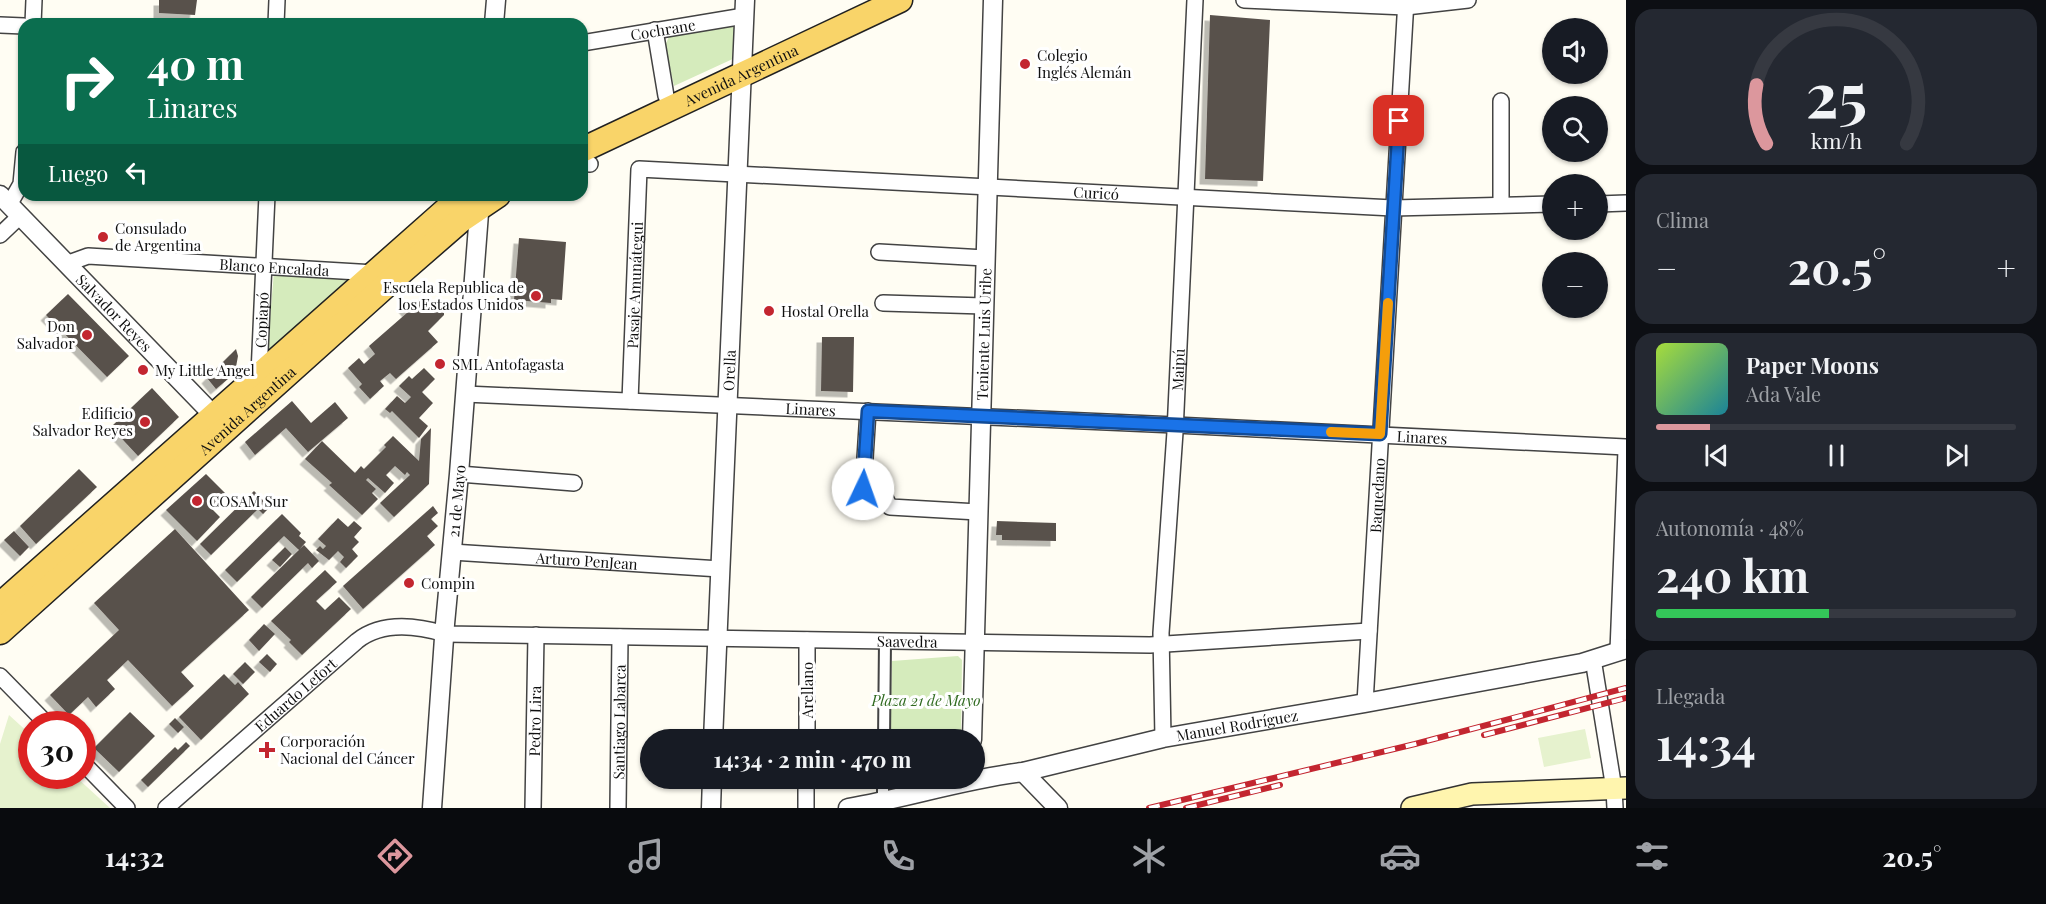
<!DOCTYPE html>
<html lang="es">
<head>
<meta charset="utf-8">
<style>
  body { margin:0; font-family:"Playfair Display",serif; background:#242831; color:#f1f3f6; height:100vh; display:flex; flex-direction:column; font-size:22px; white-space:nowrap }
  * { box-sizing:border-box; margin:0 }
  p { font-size:20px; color:#9ea1a6 }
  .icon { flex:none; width:33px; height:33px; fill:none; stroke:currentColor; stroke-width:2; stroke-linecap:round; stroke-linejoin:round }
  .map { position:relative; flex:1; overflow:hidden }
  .details { display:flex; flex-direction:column; gap:9px; padding:9px; background:#0d0f14; width:420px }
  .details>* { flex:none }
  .guide { position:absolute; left:18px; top:18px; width:570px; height:183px; border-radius:18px; box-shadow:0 2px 4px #0004; background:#0b6e4f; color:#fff; overflow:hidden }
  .fabs { position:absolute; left:1542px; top:18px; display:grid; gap:12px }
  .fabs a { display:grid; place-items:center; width:66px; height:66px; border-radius:50%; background:#171b24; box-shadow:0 2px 4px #0004; font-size:30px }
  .speed { position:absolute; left:18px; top:711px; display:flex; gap:12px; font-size:30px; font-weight:700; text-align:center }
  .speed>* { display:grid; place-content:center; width:78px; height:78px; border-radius:50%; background:#171b24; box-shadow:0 2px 4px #0004; line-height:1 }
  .speed .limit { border:9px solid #d22; background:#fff; color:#111 }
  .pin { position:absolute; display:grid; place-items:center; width:51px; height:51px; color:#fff; margin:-26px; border-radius:12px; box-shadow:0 3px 9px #0006 }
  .me { position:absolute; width:66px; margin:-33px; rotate:3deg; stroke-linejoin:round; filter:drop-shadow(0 0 4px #0008) }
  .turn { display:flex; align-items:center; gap:21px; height:126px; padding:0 30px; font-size:27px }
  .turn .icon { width:78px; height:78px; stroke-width:2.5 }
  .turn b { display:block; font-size:42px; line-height:51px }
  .then { display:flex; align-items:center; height:57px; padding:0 30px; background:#0003; gap:12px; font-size:22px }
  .big { font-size:45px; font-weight:700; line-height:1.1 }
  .details .widget { flex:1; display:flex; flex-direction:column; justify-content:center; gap:9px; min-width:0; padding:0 21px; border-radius:18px; background:#242831 }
  .details .dial { align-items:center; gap:0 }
  .dial svg { height:156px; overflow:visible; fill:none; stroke:#363941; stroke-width:7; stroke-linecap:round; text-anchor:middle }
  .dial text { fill:#f1f3f6; stroke:none }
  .song { display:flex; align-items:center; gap:18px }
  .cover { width:72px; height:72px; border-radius:9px; background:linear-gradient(135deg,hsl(80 70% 55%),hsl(190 70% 35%)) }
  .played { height:6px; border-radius:3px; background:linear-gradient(90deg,#dc979d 15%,#363941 15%) }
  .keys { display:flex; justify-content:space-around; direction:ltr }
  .heat { display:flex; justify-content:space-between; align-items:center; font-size:33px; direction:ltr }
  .charge { height:9px; border-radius:4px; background:linear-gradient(90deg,#34c759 48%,#363941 0) }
  .trip { position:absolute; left:640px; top:729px; width:345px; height:60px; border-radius:30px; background:#171b24; box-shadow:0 2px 4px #0004; font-weight:700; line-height:60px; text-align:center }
  .menu { display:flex; height:96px; justify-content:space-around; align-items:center; background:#090b0e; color:#9ea1a6 }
  .menu .icon { width:42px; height:42px }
  .menu .on { color:#dc979d }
  .menu b { font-size:27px; color:#f1f3f6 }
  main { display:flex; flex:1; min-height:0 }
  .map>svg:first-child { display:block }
  .green { fill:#d5ebbc }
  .pitch { fill:#e6f2ce }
  .building { fill:#59514c; filter:url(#shadow) }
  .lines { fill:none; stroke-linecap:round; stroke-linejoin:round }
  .pedestrian-casing { stroke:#434343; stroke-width:14 }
  .minor-casing { stroke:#434343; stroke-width:18 }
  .tertiary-casing { stroke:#434343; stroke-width:21 }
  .secondary-casing { stroke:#323232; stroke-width:24 }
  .primary-casing { stroke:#212121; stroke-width:27 }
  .pedestrian { stroke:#fff; stroke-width:10 }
  .minor { stroke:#fff; stroke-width:15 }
  .tertiary { stroke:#fff; stroke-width:18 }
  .secondary { stroke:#fff5ae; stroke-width:21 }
  .primary { stroke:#f9d469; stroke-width:24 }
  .rail-casing { stroke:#c32630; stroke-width:6 }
  .rail { stroke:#fff; stroke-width:4; stroke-dasharray:11; stroke-linecap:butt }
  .route-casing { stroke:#114b97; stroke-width:15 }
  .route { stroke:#1a73e8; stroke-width:10 }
  .slow { stroke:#f59e0b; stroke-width:10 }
  .poi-dot { fill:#c32630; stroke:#fff; stroke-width:2 }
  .labels { text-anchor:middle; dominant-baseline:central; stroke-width:6; stroke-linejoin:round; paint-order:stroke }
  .street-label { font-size:15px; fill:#101010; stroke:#fff }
  .poi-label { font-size:15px; fill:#101010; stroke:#fff; text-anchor:start }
  .park-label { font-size:15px; font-style:italic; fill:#2f6a1f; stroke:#fff }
</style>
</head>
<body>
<main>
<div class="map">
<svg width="1626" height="808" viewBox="0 0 1626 808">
  <defs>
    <filter id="shadow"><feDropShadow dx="-5.5" dy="5.5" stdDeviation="0" flood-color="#0004"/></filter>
  </defs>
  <rect width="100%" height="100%" fill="#fffdf3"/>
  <path class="green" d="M730 24 738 29 737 57 674 86 665 46 670 34Z
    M274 272 350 278 267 353Z
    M958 656 962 660 961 739H890L892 661Z"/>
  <path class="pitch" d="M9 715 31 735 32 776H75L110 808H0V744Z
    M1585 729 1591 758 1544 767 1538 738Z"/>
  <path class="building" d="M159 0H197L195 15 159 13Z
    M1210 15 1270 20 1263 181 1205 179Z
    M519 238 566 242 562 300 551 299V303L514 300Z
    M68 294 129 356 107 377 46 315Z
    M412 300 444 303V315L428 331 438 342 396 379 390 373 380 381 384 386 370 399 359 387 362 384 348 368 359 358 364 364 375 354 369 346 408 312 404 307Z
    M822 337H854L853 392 821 391Z
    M236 349 238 356 236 367 228 379 216 389 207 378Z
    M424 368 435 379 422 392 433 403 419 418 428 426 419 438 392 411 390 413 385 409 397 396 405 403 411 397 399 386 409 376 412 379Z
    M152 388 179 417 138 456 111 427Z
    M292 401 311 423 335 402 348 418 308 452 286 428 255 455 245 442Z
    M431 428 429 484 394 517 380 503 410 475 407 472 405 475 395 466 386 475 394 483 385 493 368 478 366 480 376 489 372 493 378 499 362 515 329 485 332 483 305 459 322 441 355 473 361 466 364 469 386 447 384 445 393 436 419 461 421 439Z
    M79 469 97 487 36 544 20 526Z
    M206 474 226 494 211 508 220 517 197 541 166 510Z
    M254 491 270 507 263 514 258 509 211 555 200 544Z
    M433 506 438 513 431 519 438 526 427 536 435 545 363 609 343 586Z
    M282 514 301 533 299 536 306 542 299 550 284 536 237 582 225 570Z
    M338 518 348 527 354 521 362 528 354 537 359 542 352 549 358 556 346 568 340 562 344 557 338 551 329 560 316 550 320 546 323 549 326 546 318 539Z
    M997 521 1056 523V541L1002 540V535H996Z
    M175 529 249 610 181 672 194 686 172 706 128 660 107 680 115 689 96 707 88 697 69 715 50 695 119 630 94 603Z
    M14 531 29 547 20 556 4 540Z
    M304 545 319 561 312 568 308 563 262 608 251 597Z
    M285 547 292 554 280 567 272 560Z
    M325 570 337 582 316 601 325 610 339 597 351 609 302 655 289 642 291 640 271 621Z
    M264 624 275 634 259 651 249 640Z
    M267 654 277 664 270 672 259 662Z
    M245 662 255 672 243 684 233 674Z
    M224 674 235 685 238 682 249 694 201 740 179 717Z
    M130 712 155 736 119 772 94 748Z
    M175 718 184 727 178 733 169 724Z
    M186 742 190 746 148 787 141 780 175 747 178 750Z"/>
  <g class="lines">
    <defs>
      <path id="pedestrian" d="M884 740 885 641
        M883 802V778"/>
      <g id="minor">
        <path d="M1244 0 1406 7 1468 0"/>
        <path d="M33 24 34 0"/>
        <path d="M276 24 277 0"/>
        <path d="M0 25 24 26"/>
        <path d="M655 30 666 96"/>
        <path id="s1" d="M582 43 744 16"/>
        <path d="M582 163 590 164"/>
        <path d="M1598 204 1626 203"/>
        <path d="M9 205 21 184 24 152"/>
        <path d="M1501 205V101"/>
        <path d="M0 235 20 216"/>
        <path d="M879 252 985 258"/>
        <path id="s2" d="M66 264 88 256 375 273"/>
        <path d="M883 303 984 306"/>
        <path id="s3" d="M259 374 267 195"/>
        <path id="s4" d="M465 394 1175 425 1626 447"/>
        <path id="s5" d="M630 401 639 169 1393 208 1552 204"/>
        <path d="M868 411 863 489 865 492 883 494 890 507 978 512"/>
        <path d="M459 474 574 483"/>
        <path id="s6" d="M452 552 720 569"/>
        <path d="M1618 651 1626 450"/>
        <path d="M1593 659 1614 789 1615 808"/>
        <path d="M0 676 47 724"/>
        <path id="s7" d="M1365 703 1406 0"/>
        <path id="s8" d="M1163 738 1161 633 1175 432 1195 0"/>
        <path d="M807 740V640"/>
        <path d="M82 762 127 808"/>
        <path id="s9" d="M166 808 357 641C382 621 415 625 445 634L1150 645 1369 631"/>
        <path id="s10" d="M533 808 536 635"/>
        <path id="s11" d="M618 808 620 637"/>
        <path d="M806 808V778"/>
      </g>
      <g id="tertiary">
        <path d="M494 24 496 0"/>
        <path id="s12" d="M0 195 222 424"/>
        <path id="s13" d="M713 740 745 0"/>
        <path id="s14" d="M972 740 993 0"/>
        <path d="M1023 772 1058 808"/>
        <path id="s15" d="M432 808 445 624 459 474 480 200"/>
        <path d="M711 808 712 778"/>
        <path id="s16" d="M848 808C907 798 964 779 1023 772L1163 738 1365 703 1582 663 1626 649"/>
      </g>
      <path id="secondary" d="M1412 808 1472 794 1626 788"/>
      <g id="primary">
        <path id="s17" d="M582 150 900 0"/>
        <path d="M0 605 446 210 466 195"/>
        <path id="s18" d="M0 632 392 280 461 220 498 195"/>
      </g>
    </defs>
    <use href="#pedestrian" class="pedestrian-casing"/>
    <use href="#minor" class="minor-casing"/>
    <use href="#tertiary" class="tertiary-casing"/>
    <use href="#secondary" class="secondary-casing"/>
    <use href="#primary" class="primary-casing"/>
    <use href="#pedestrian" class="pedestrian"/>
    <use href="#minor" class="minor"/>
    <use href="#tertiary" class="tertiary"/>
    <use href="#secondary" class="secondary"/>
    <use href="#primary" class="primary"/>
    <defs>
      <path id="rail" d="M1484 735 1626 698
        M1149 808 1415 744 1626 688
        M1186 808 1280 785"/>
    </defs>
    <use href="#rail" class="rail-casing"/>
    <use href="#rail" class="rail"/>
  </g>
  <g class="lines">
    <defs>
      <path id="route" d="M863 489 868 411 1380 434 1399 121"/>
    </defs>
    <use href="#route" class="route-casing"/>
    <use href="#route" class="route"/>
    <path class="slow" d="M1331 432 1380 434 1388 303"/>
  </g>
  <g class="poi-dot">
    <circle cx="1025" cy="64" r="6"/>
    <circle cx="103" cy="237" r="6"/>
    <circle cx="536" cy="296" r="6"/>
    <circle cx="769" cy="311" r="6"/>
    <circle cx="87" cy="335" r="6"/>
    <circle cx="440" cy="364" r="6"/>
    <circle cx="143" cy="370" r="6"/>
    <circle cx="145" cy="422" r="6"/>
    <circle cx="197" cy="501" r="6"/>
    <circle cx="409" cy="583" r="6"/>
    <path d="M264 741h6v6h6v6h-6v6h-6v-6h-6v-6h6z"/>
  </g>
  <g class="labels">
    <g class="street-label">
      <text stroke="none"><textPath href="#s1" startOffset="82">Cochrane</textPath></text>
      <text stroke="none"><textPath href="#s17" startOffset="176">Avenida Argentina</textPath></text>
      <text stroke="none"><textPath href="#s5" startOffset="690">Curicó</textPath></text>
      <text stroke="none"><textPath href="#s2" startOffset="210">Blanco Encalada</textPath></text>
      <text stroke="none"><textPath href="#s5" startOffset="116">Pasaje Amunátegui</textPath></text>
      <text stroke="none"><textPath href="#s12" startOffset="164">Salvador Reyes</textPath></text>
      <text stroke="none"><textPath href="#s3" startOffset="54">Copiapó</textPath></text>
      <text stroke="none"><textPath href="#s14" startOffset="406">Teniente Luis Uribe</textPath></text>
      <text stroke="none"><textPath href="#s8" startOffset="369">Maipú</textPath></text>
      <text stroke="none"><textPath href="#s13" startOffset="370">Orella</textPath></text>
      <text stroke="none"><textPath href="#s4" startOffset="346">Linares</textPath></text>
      <text stroke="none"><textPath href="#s18" startOffset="332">Avenida Argentina</textPath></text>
      <text stroke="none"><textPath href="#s4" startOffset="958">Linares</textPath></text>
      <text stroke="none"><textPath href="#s7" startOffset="208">Baquedano</textPath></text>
      <text stroke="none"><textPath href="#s15" startOffset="308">21 de Mayo</textPath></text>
      <text stroke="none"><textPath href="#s6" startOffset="135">Arturo PenJean</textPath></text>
      <text stroke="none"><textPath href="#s9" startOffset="808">Saavedra</textPath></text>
      <text transform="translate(807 690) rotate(-90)">Arellano</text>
      <text stroke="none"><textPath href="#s9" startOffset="172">Eduardo Lefort</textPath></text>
      <text stroke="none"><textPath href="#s10" startOffset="87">Pedro Lira</textPath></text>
      <text stroke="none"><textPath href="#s11" startOffset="86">Santiago Labarca</textPath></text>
      <text stroke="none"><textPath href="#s16" startOffset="398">Manuel Rodríguez</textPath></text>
    </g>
    <g class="poi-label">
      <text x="1037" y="55">Colegio<tspan x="1037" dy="17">Inglés Alemán</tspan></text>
      <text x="115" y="228">Consulado<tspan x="115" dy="17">de Argentina</tspan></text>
      <text x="524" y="287" text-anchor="end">Escuela Republica de<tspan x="524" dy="17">los Estados Unidos</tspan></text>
      <text x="781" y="311">Hostal Orella</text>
      <text x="75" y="326" text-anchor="end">Don<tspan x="75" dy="17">Salvador</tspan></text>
      <text x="452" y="364">SML Antofagasta</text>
      <text x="155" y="370">My Little Angel</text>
      <text x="133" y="413" text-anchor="end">Edificio<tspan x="133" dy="17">Salvador Reyes</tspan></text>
      <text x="209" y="501">COSAM Sur</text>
      <text x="421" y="583">Compin</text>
      <text x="280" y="741">Corporación<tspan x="280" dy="17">Nacional del Cáncer</tspan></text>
    </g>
    <g class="park-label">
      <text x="926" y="700">Plaza 21 de Mayo</text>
    </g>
  </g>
</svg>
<div class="fabs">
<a><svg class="icon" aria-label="sound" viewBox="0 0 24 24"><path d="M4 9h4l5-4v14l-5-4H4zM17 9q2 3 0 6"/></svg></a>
<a><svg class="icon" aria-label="search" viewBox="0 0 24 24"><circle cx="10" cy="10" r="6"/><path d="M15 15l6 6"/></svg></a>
<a>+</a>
<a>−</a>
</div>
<div class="speed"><div class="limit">30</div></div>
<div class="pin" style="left:1399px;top:121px;background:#d93025"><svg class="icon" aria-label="arrive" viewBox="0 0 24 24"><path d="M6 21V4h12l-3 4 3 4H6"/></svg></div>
<svg class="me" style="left:863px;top:489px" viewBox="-20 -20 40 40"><circle r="19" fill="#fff"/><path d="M0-13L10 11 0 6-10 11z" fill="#1a73e8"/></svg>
<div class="trip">14:34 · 2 min · 470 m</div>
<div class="guide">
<div class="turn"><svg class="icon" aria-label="right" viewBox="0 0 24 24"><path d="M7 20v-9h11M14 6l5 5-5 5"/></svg><div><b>40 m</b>Linares</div></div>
<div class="then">Luego<svg class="icon" aria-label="left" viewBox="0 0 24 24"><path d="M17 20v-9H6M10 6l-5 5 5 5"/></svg></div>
</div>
</div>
<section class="details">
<div class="widget dial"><svg viewBox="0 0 100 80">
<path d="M14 69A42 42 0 1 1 86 69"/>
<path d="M14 69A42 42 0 0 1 9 39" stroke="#dc979d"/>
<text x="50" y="56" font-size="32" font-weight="700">25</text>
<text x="50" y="72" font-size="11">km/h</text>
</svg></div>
<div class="widget"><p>Clima</p>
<div class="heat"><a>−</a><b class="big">20.5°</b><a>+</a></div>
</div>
<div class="widget">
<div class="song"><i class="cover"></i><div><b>Paper Moons</b><p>Ada Vale</p></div></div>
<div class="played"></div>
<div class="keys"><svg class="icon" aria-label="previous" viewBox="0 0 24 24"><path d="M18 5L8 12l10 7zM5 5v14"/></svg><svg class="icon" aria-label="pause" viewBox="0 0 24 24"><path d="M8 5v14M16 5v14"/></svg><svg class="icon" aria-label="next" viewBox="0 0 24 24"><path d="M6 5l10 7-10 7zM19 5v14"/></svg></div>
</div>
<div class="widget"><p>Autonomía · 48%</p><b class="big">240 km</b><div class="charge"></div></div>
<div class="widget"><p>Llegada</p><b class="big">14:34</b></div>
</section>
</main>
<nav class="menu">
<b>14:32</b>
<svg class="icon on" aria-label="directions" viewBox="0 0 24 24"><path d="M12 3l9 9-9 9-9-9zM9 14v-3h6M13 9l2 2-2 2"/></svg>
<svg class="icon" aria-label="music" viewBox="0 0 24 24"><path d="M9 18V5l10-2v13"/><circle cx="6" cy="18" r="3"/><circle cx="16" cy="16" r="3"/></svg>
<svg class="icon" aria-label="phone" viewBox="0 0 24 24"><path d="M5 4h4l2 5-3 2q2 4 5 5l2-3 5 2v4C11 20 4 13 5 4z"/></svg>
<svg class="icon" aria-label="climate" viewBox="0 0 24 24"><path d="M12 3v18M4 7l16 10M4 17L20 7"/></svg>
<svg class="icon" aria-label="car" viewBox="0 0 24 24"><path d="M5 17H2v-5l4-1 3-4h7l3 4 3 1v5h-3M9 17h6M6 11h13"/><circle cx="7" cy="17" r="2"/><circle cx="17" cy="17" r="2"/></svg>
<svg class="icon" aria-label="filters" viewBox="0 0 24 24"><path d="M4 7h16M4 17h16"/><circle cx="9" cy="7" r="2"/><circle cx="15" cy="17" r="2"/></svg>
<b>20.5°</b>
</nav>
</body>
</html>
